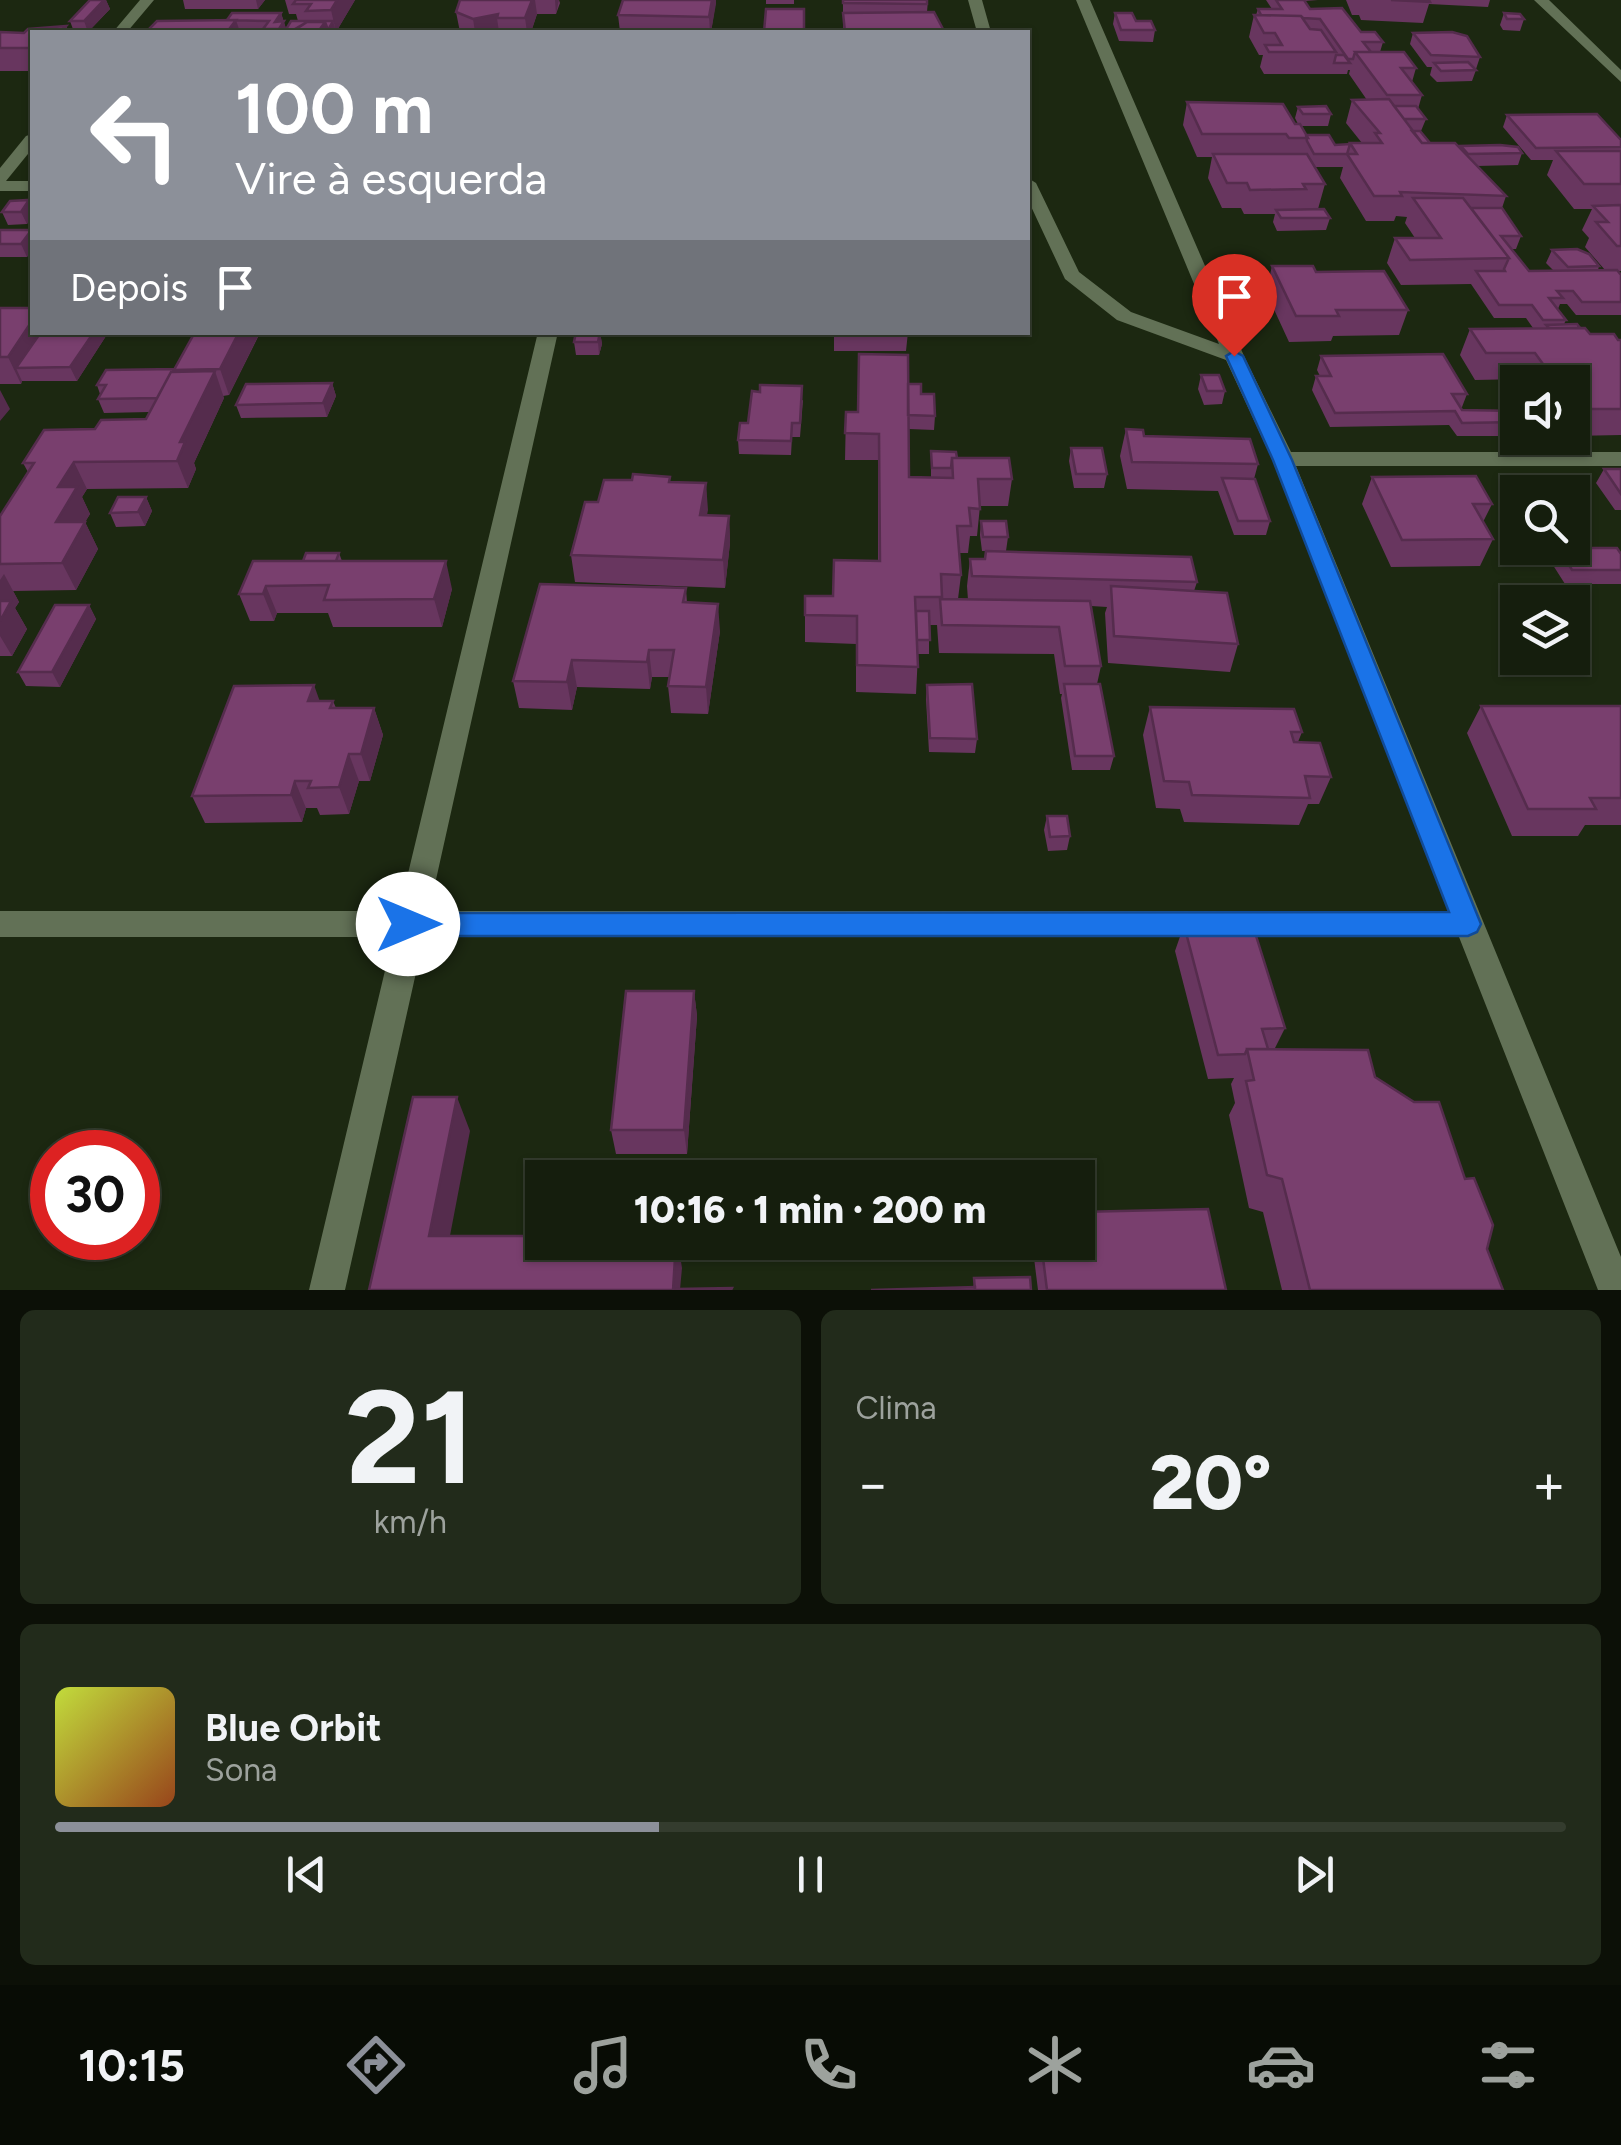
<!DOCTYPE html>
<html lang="pt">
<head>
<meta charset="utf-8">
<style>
  body { margin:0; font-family:Figtree,sans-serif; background:#222b1b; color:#f1f3f6; height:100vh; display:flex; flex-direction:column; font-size:38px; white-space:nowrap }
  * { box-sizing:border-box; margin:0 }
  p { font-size:32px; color:#9da29d }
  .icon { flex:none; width:55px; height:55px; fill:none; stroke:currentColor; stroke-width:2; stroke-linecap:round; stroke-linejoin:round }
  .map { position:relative; height:1290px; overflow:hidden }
  .drawer { display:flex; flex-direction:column; gap:20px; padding:20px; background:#0c1007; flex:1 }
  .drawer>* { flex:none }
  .banner { position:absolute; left:30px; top:30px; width:1000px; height:305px; border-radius:0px; box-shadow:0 2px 8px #0004,0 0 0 2px #343c2e; background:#8c9099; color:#fff; overflow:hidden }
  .buttons { position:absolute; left:1500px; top:365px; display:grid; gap:20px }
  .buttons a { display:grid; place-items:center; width:90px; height:90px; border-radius:0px; background:#151e0d; box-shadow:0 2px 8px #0004,0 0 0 2px #343c2e; font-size:50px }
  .speed { position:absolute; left:30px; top:1130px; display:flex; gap:20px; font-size:50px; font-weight:700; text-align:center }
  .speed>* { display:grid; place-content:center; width:130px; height:130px; border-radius:50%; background:#151e0d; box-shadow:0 2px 8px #0004,0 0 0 2px #343c2e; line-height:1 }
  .speed .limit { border:15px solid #d22; background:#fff; color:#111 }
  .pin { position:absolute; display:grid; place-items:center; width:85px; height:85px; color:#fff; margin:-102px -42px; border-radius:50% 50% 50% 0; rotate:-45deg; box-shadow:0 0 10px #0007 }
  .pin .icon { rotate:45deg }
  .me { position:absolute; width:110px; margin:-55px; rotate:90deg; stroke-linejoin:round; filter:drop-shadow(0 0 8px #0008) }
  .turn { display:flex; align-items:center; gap:35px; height:210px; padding:0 40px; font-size:45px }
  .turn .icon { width:130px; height:130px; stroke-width:2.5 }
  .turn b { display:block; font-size:70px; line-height:85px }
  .then { display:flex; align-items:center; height:95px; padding:0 40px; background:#0003; gap:20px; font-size:38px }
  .big { font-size:75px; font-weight:800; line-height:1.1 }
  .drawer .widget { flex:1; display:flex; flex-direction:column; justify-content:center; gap:15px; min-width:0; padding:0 35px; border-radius:15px; background:#222b1b }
  .drawer .dial { align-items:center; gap:0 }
  .dial b { font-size:130px; line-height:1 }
  .song { display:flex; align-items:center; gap:30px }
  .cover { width:120px; height:120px; border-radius:15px; background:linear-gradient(135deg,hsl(70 70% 55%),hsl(20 70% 35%)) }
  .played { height:10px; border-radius:5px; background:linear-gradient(90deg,#8c9099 40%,#343c2e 40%) }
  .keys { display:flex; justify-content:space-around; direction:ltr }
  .heat { display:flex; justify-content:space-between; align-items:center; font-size:55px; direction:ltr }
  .drawer .tiles { flex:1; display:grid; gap:20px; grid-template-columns:1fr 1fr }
  .widget:last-child { grid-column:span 2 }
  .trip { position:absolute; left:525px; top:1160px; width:570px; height:100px; border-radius:0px; background:#151e0d; box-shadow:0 2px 8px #0004,0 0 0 2px #343c2e; font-weight:800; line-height:100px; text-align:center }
  .tabs { display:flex; height:160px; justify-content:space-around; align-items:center; background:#080c05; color:#9da29d }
  .tabs .icon { width:70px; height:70px }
  .tabs .current { color:#8c9099 }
  .tabs b { font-size:45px; color:#f1f3f6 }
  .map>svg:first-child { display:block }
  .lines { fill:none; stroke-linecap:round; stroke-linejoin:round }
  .minor { fill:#627156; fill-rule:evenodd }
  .wall { fill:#68365f }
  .shaded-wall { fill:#552c4d }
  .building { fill:#793f6e; stroke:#552c4d; stroke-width:2.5 }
  .route { fill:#1a73e8; stroke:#114b97; stroke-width:2.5 }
</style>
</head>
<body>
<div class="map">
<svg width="1621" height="1290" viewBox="0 0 1621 1290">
  <rect width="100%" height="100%" fill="#1c2811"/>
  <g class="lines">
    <path class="minor" d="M140 0H154L127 32H113Z
      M968 0H982L991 32H977Z
      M1076 0H1090L1244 356 1291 452H1621V466H1296L1621 1257V1290H1598L1459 937H424L345 1290H309L393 937H0V911H399L538 332H558L429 911H1449L1272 459 1226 360 1117 320 1065 279 1028 200V178L1036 183 1079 272 1131 312 1219 344Z
      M1534 0H1549L1621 70V82Z
      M32 134V149L6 181H32V191H0V168L26 136Z"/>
  </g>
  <path class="wall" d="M90 0H106L110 9 88 32H74L70 21Z
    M183 0H265L258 9H185Z
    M285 0H355L336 32H146L281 13 286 29 298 21 296 14H289Z
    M460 0H559L560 3 556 14H537L531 32H460L456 12Z
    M623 0H716L711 32H620L618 15Z
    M766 0H794V4H766Z
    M843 0H928L927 12 943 29V32H843Z
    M1266 0H1318L1304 1 1310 9 1383 42 1380 52 1416 68 1412 82 1422 95 1418 109 1426 119 1421 131 1430 143 1460 149 1461 146 1522 153 1518 165 1477 166 1506 196 1502 208 1521 236 1516 249H1511L1529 271 1553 270 1546 263 1552 250 1599 266 1598 270H1605L1585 247 1589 238 1582 230 1592 209H1574L1547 175 1553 160H1531L1503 127 1507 115 1621 140V271H1618L1621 275V315H1576L1567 304H1560L1558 309 1566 320 1564 324 1580 328 1590 334 1621 340V435L1572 436V382H1526L1523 379 1475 380 1460 355 1470 329 1533 328 1526 318H1494L1471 284 1401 285 1387 263 1395 238H1415L1405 223 1407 217 1396 216 1394 221H1366L1340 178 1343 167H1315L1325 184 1318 209 1330 218 1326 230 1277 231 1273 222 1275 214H1244L1241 208H1222L1208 178 1212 157H1197L1183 125 1187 102 1295 124H1298L1295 118 1298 107 1331 114 1328 126H1301L1306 135 1335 145 1362 143 1346 123 1352 100H1367L1349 74 1350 70H1348L1347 74H1264L1260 67 1263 55H1259L1249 37 1254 15H1256L1258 9H1272Z
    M1346 0H1490L1488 7 1429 4 1423 23 1361 20 1359 15H1352Z
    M1115 13 1155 30 1153 42 1119 41 1113 24Z
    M1504 13 1524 19 1520 31 1503 30 1500 25Z
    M66 26 69 32H32V71H0V32L24 33Z
    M1413 33 1480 57 1476 69H1475L1476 70 1472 81 1437 82 1430 75 1432 67H1427L1410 44Z
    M32 207V249L27 257H0V230H29L32 226 29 221 27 224 8 225 2 212Z
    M1272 266 1316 272 1408 310 1399 335 1333 336 1331 341 1289 342 1266 292Z
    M0 308 32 332H104L106 336 77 381H22L21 384H0Z
    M121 332H272L260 333 229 395 223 396 224 398 194 463 196 469 188 488 87 489 82 497 90 514 85 522 98 549 76 590 13 591 19 602 15 608 27 629 12 656H0V516L28 472 23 463 95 429 146 419 150 412 104 413 98 399 100 394 97 385 175 369 193 337H123Z
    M600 332 602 344 599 355H576L574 342Z
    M834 332H908L906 351H834Z
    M1321 356 1467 394 1462 407 1460 408 1462 410 1514 411 1505 398 1511 384H1518V436H1457L1449 425 1330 427 1312 390 1316 376H1320L1317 370Z
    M1201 375 1225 391 1222 404 1204 405 1198 389Z
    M332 383 336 396 327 417 241 418 236 405Z
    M908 384 921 394 935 416 934 430 909 429V477H931V451L957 458 1012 479 1008 506H980L977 536H970L968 553H959L961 575 958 599 968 600 967 586 970 559H984L986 551 1197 582 1194 591 1238 644 1230 672 1108 663 1105 613 1107 607 1091 606 1101 666 1097 684 1114 756 1110 770H1072L1061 698 1062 694H1060L1054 654 939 653 937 625H929V654H918L916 694 856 692V644L805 642V596H833L878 561V460H845L846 412H858Z
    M803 400 800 437H792L791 455 739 454 738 440 748 423Z
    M1126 429 1144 436 1258 464 1254 479 1270 521 1266 535H1234L1218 491 1127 489 1120 456Z
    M1071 448 1107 474 1104 488H1074L1069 461Z
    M1604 469H1621V510H1615L1596 483Z
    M1372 477 1492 504 1483 522 1493 539 1480 566 1391 567 1362 504Z
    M670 482 706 483 707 515 729 516 730 543 725 588 575 582 571 555 598 502Z
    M146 497 152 511 145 526 116 527 110 513Z
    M981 521 1008 537 1006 551H982L980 535Z
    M1559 548 1621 554V584H1565L1551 562Z
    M339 553 342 561 452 589 442 627H333L328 613H277L274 621H250L239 594 303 561Z
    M686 588 687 603 720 631 708 714 671 713 668 686 670 677H652L650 689 577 687 572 710 519 708 513 681Z
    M89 605 96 619 60 687 26 686 18 672Z
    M927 685 977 739 975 753 929 752 926 699Z
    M319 701H333L336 708H374L383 735 370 781H359L349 814 320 815 317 808H306L302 822 205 823 192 796Z
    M1481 706H1621V825H1585L1578 836H1512L1467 733Z
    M1150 707 1302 732 1298 742 1331 777 1319 804H1308L1299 825 1184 822 1180 809 1156 808 1143 735Z
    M1047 816 1070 836 1067 850 1048 851 1044 830Z
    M1184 925 1285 1028 1274 1050 1375 1077 1487 1249 1503 1290H1282L1263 1212 1249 1208 1229 1115 1235 1103 1231 1084 1234 1078 1208 1079 1175 951Z
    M694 991 697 1016 687 1154H616L611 1130Z
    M1032 1242H1078L1226 1290H1038Z"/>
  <path class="shaded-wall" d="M104 0H106L110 9 88 32 84 21Z
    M256 0H265L258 9Z
    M337 0H355L336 32 331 10Z
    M532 0H535L537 14 531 32H527L525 18Z
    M555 0H559L556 14Z
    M712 0H716V4L711 32H710L709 17Z
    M281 13 287 31H285V32H280L275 22Z
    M498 14 497 18 499 32H475L473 19Z
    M236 20 240 32H227Z
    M333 21 336 32H328V30Z
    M325 22 327 32H318Z
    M29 200 32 207V216L28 218 29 221 27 224 21 212Z
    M30 232 32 237V249L27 257 21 244Z
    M32 321V332H48L16 368 22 381 21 384 8 357Z
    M94 332H104L106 336 77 381 70 367Z
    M239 332H260L229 395 220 369Z
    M600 332 602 344 599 355 598 342Z
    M215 371 224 398 194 463 196 469 188 488 177 461 180 442Z
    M332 383 336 396 327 417 323 403Z
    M0 390 10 409 0 421Z
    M74 462 87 489 82 497 90 514 85 522 98 549 76 590 62 563 56 522 58 487Z
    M706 483 708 510 702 542 700 515Z
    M146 497 152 511 145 526 138 512Z
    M729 516 730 543 725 588 723 560Z
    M446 561 452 589 442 627 434 599Z
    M4 574 19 602 15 608 27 629 12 656 0 636V580Z
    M266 586 277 613 274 621 263 594Z
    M718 604 720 631 708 714 706 687Z
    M89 605 96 619 60 687 52 672Z
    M649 650 652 677 650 689 647 662Z
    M572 660 577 687 572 710 567 682Z
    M314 685 324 713 308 701Z
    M374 708 383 735 370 781 361 754Z
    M349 754 359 781 349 814 339 787Z
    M295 781 306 808 302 822 291 795Z
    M694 991 697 1016 687 1154 684 1130Z
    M457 1097 470 1131 444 1267 429 1236Z
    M676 1242H678L682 1268 680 1290H673Z"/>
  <path class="building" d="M90 0H104L84 21H70Z
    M296 0H337L331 10 306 11 311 4H293Z
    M460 0H532L525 18H497L498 14 473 19 456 12Z
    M623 0H712L709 17 618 15Z
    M843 0H927V4L843 3Z
    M1276 0H1304L1310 9 1342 8 1361 32H1375L1383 42H1363L1371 52H1355L1353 59H1348L1320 19 1303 18 1301 16 1261 15 1258 9H1282Z
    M1391 0H1429L1430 2Z
    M766 9H804V32H764Z
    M934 12 943 29 942 32H845L843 13Z
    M232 13H281L275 22 284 21 279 29H263L269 21 227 20Z
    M1115 13H1132L1136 21H1151L1155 30H1121Z
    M1504 13 1520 14 1524 19H1507Z
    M1254 15 1301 16 1310 29 1321 30 1336 52H1269L1265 45H1282L1275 33H1264Z
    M236 20 227 32H146L157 21Z
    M291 21H333L328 30 325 22H307L293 31H285Z
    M307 22H325L318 32H290Z
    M66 26 60 32H32V48H0V32L24 33 28 29Z
    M1452 32 1467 36 1480 57 1431 55 1413 33Z
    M1355 52H1404L1416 68H1401L1422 95H1387Z
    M1336 55H1344L1350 63H1334Z
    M1468 62 1476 70 1441 71 1434 63Z
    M1389 99 1422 143H1455L1506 196 1400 192 1402 196H1374L1347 154H1357L1350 143H1382L1375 133H1380L1352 100Z
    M1187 102 1283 104 1295 124H1300L1308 138H1289L1286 134H1202Z
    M1326 106 1331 114H1303L1298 107Z
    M1394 106H1416L1426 119H1404Z
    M1597 114 1621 140V147L1536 148 1507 115Z
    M1412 131H1420L1430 143H1422Z
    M1306 135H1329L1335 145 1350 144 1347 154H1314L1307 141Z
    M1500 145 1518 147 1522 153 1468 154 1461 146Z
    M1556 151H1621V184H1584Z
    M1213 154H1307L1325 184H1303L1306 189 1250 190 1247 183H1227Z
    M1413 198H1463L1509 258 1410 260 1395 238H1441Z
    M29 200 21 212H2L10 201Z
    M1621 205V246H1617L1596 222H1608L1593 206Z
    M1471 208H1502L1521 236H1501L1529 271 1617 270 1621 275V302H1582L1573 291H1557L1563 298H1549L1566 320H1543L1532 305H1499L1476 271H1505L1504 269 1509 258Z
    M1324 209 1330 218H1281L1276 210Z
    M0 230H29L30 232 21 244H0Z
    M1577 249 1589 254 1599 266 1568 267 1552 250Z
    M1272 266H1313L1316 272 1384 271 1408 310H1336L1339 316H1296Z
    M0 308H32V321L8 357H0Z
    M1577 324 1580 328H1549L1546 325Z
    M1585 328 1590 334H1614L1618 340H1621V409H1575L1572 406V382H1556L1535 353H1486L1470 329Z
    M41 332H94L70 367 16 368Z
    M195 332H239L220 369 174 370Z
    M576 332H600L598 342H574Z
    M859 354 908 355 909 477 953 478 952 458H1009L1012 479H978L980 509 969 508 971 526H957L961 575 941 574 942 597H915L918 667 857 665V616L805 615V596H833L834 560 880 561 879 434 845 433 846 412H858Z
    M1443 354 1467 394H1452L1462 410 1518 411V422L1462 423 1455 411 1335 413 1316 376H1331L1321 356Z
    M175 369V372H171L157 398 98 399 106 385H97L106 370Z
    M215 371 180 442H185L177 461 74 462 58 487H77L56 522H85L62 563 0 564V516L34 463H23L44 430 95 429 101 420 146 419 171 372Z
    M1201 375H1219L1225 391H1207Z
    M332 383 323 403 236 405 246 384Z
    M908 384H921V394H934L935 416 908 415Z
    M760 385 802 386 800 423H792L791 441 738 440 740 423H748L752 391 760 392Z
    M1126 429 1143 430 1144 436 1250 439 1258 464 1132 462Z
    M1071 448H1102L1107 474H1076Z
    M931 451 956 452 957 458H952L951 468H932Z
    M1604 469H1621V494Z
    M633 474 670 477 669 482 706 483 700 515 729 516 723 560 571 555 585 502H598L604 480H632Z
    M1476 476 1492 504H1473L1493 539 1402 540 1372 477Z
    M1222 478 1255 479 1270 521H1238Z
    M118 497H146L138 512 110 513Z
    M981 521H1006L1008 537H983Z
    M1559 548H1617L1621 554V570H1572Z
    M986 551 1191 557 1197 582 972 576 970 559H985Z
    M306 553H339L336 561H303Z
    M253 561H446L434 599 324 600 329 585 266 586 263 594H239Z
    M540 584 686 588 683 602 718 604 706 687 668 686 674 650H649L647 662 572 660 567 682 513 681Z
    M1111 586 1227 593 1238 644 1114 636Z
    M940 599 1090 601 1101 666H1065L1059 627 942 625Z
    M0 601H11L0 621Z
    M55 605H89L52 672H18Z
    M916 611H929L930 640H917Z
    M972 684 977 739 930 738 927 685Z
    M1064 684H1100L1114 756H1075Z
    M314 685 308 701H333L330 708H374L361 754H349L339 787 308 788 311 781H295L291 795 192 796 234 686Z
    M1481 706H1621V798H1590L1596 809H1528Z
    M1150 707 1294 709 1302 732H1291L1294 742 1320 743 1331 777 1305 776 1310 798 1192 795 1189 782 1164 781Z
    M1047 816H1067L1070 836 1050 837Z
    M1252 923 1285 1028 1262 1029 1268 1049H1247L1245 1054 1218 1055 1184 925Z
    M626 991H694L684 1130H611Z
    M1247 1049 1368 1050 1375 1077 1414 1102H1439L1465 1179 1474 1178 1493 1225 1487 1249 1503 1290H1310L1282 1179 1267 1175 1246 1081 1254 1080Z
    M413 1097H457L429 1236H542V1242H676L673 1290H369Z
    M1208 1209 1226 1290H1047L1041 1242H1078V1212Z
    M1030 1277 1031 1290H975L974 1278Z
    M975 1287V1290H871Z
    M732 1288 731 1290H677V1289Z"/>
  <path class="route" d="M1234 351 1243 356 1292 460 1481 924 1477 932 1468 936H408L399 933 395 924 399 916 408 913 1449 912 1273 460 1226 356Z"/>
</svg>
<div class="buttons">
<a><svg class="icon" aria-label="sound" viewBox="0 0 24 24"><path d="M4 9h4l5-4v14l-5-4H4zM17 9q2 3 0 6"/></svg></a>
<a><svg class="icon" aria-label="search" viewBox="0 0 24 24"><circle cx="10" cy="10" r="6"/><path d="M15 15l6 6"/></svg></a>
<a><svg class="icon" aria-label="layers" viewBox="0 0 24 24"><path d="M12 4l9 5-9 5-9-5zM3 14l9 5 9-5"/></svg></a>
</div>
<div class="speed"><div class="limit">30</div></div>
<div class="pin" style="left:1234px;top:356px;background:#d93025"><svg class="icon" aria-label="arrive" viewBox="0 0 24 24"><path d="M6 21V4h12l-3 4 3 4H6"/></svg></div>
<svg class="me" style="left:408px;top:924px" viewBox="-20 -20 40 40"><circle r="19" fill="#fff"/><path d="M0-13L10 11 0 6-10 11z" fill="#1a73e8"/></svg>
<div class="trip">10:16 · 1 min · 200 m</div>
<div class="banner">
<div class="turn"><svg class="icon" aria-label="left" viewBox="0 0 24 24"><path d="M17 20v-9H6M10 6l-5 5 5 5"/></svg><div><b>100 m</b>Vire à esquerda</div></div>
<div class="then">Depois<svg class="icon" aria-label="arrive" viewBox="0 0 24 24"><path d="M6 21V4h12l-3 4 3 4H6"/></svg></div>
</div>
</div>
<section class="drawer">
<div class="tiles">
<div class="widget dial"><b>21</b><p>km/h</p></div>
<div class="widget"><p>Clima</p>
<div class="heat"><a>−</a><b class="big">20°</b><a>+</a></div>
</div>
<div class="widget">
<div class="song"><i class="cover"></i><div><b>Blue Orbit</b><p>Sona</p></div></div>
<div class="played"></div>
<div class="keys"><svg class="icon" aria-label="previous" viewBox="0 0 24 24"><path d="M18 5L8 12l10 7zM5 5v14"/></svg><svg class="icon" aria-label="pause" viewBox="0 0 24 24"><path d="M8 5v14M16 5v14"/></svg><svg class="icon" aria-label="next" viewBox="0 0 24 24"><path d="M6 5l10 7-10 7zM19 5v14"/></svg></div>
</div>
</div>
</section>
<nav class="tabs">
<b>10:15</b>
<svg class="icon current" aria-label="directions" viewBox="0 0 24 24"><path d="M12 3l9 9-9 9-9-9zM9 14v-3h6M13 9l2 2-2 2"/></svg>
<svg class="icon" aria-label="music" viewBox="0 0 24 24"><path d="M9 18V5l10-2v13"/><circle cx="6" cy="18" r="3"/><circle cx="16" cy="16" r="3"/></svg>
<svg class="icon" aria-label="phone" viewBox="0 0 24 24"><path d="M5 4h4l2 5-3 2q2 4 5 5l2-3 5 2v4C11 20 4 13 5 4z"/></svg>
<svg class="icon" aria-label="climate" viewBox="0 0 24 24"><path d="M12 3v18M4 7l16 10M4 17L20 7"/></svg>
<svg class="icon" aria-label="car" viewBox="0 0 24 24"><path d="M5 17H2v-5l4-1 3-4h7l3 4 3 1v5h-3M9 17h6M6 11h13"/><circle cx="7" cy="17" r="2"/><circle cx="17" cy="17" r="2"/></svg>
<svg class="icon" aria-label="filters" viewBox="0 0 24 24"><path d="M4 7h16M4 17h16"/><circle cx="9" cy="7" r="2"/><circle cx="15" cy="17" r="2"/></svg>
</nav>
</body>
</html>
